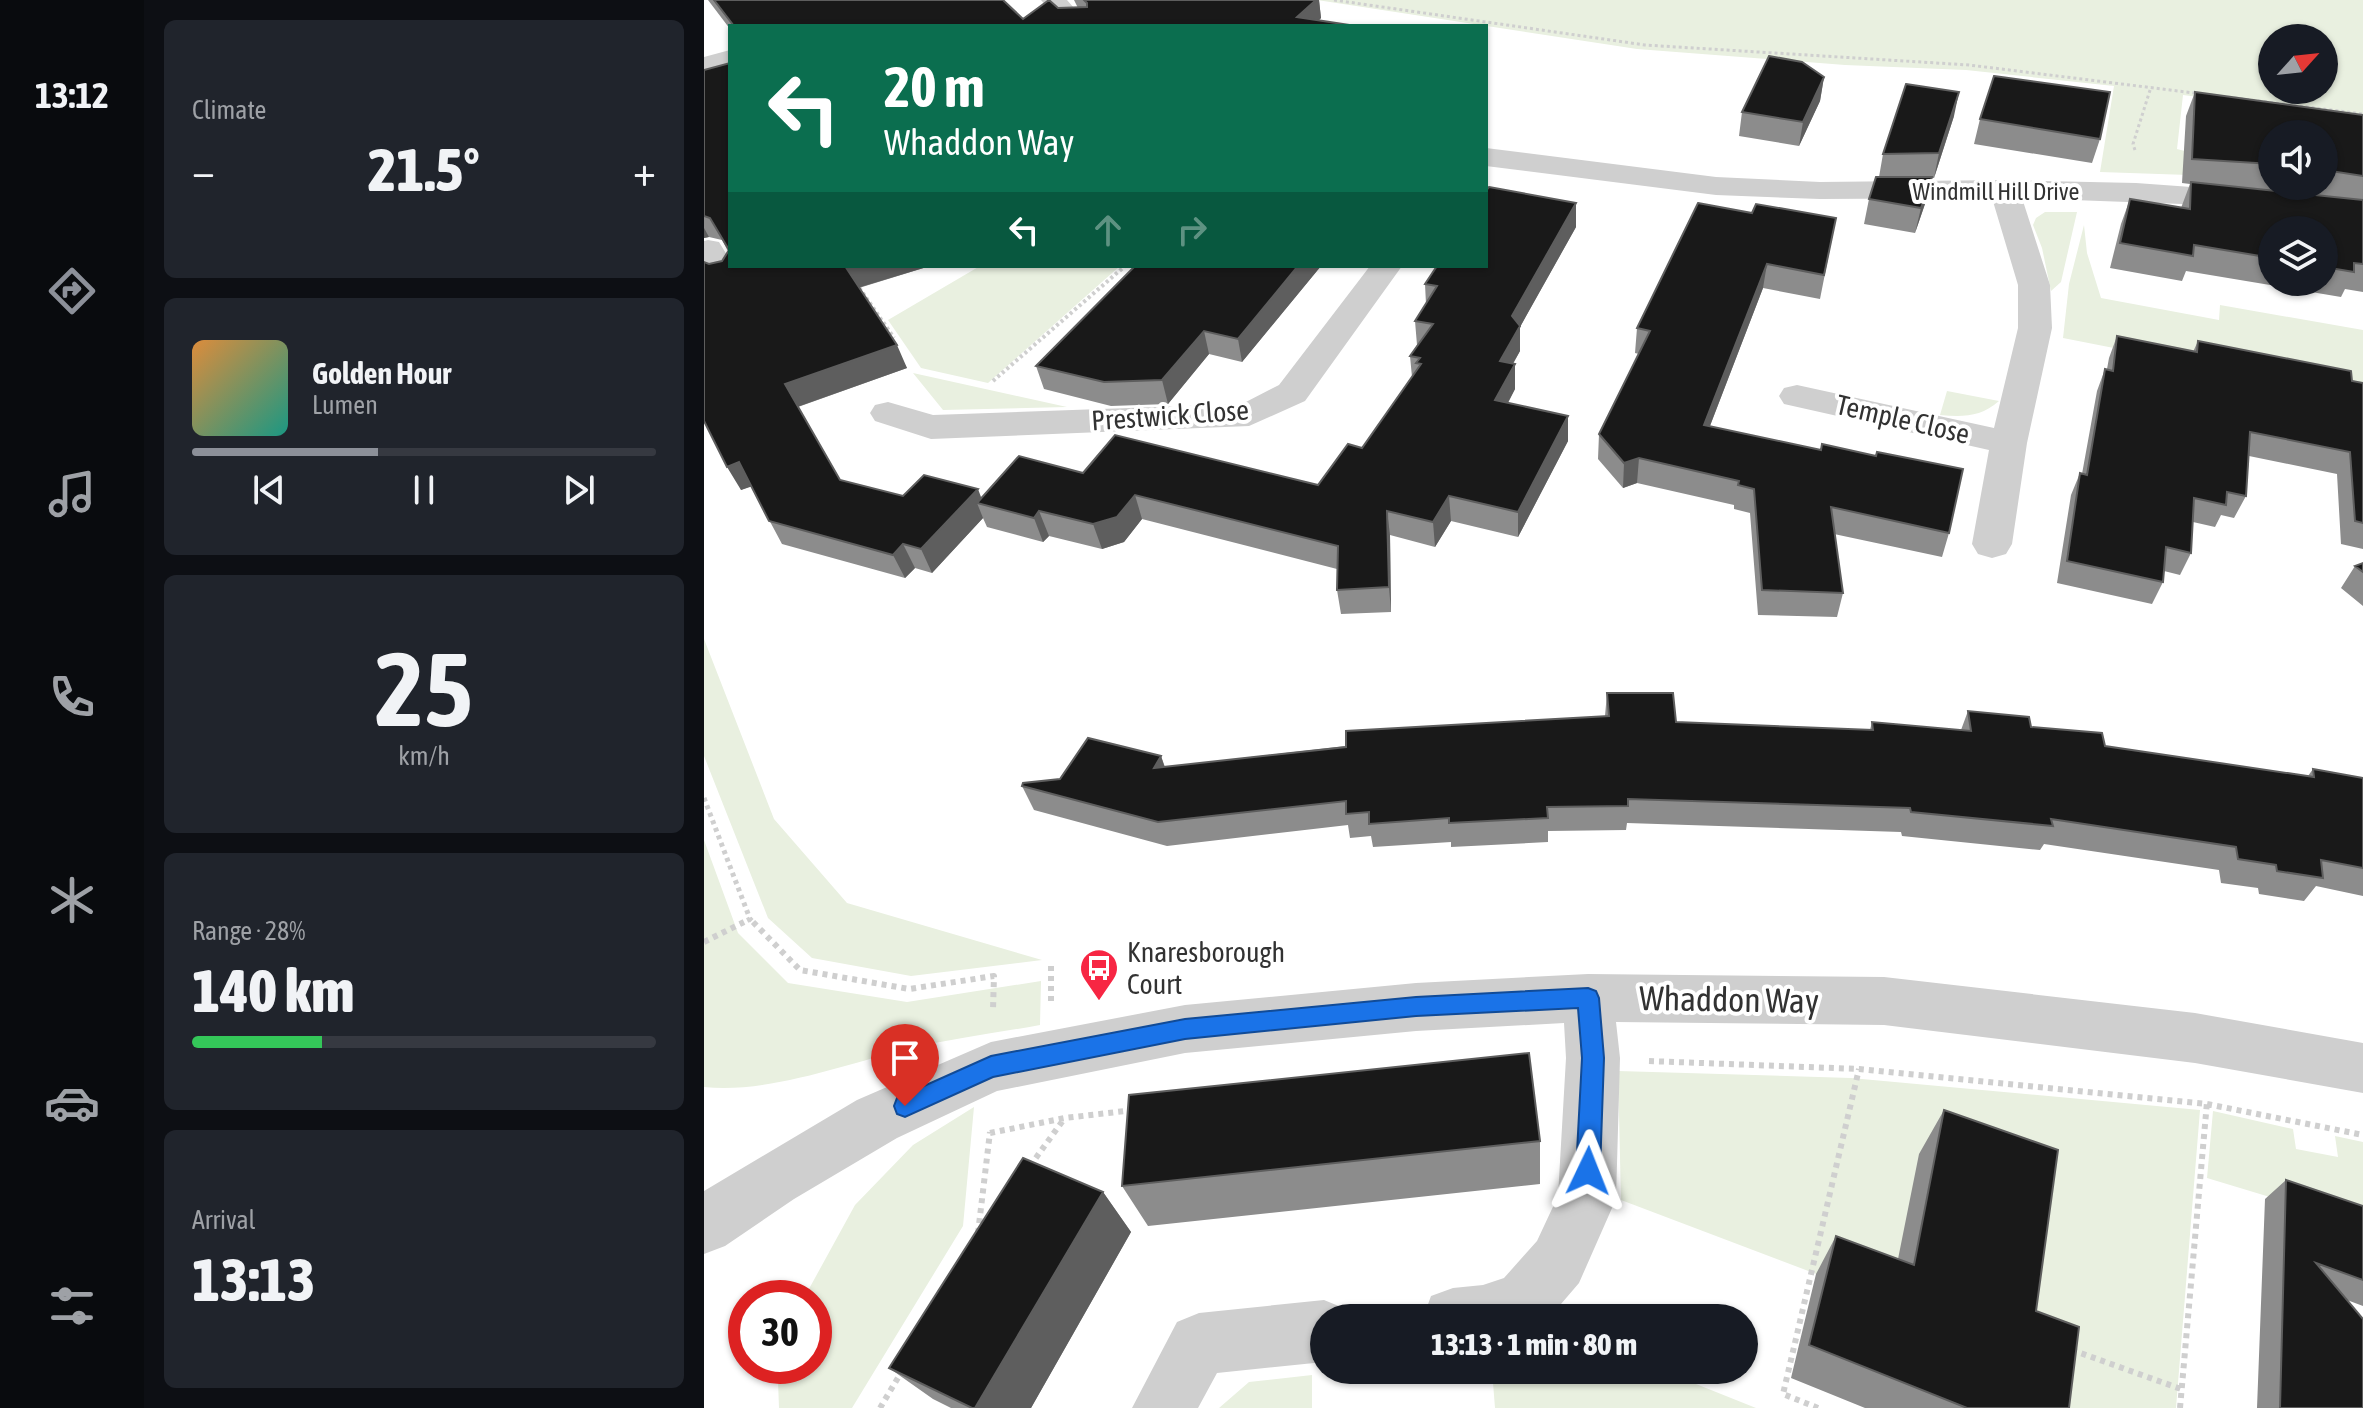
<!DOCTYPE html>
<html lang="en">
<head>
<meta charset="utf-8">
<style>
  body { margin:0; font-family:"Asap Condensed",sans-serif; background:#20242c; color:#f1f3f6; height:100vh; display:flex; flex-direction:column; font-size:30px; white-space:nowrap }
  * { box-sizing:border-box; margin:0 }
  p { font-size:26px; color:#9ea1a6 }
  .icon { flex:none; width:44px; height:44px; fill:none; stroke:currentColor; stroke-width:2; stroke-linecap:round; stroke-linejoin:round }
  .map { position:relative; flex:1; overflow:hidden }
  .side { display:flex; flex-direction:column; gap:20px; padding:20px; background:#0d0f14; width:560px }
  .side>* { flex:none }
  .top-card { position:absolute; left:24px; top:24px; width:760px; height:244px; border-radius:0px; box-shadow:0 2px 6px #0004; background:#0b6e4f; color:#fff; overflow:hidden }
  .needle { width:52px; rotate:63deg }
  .buttons { position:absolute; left:1554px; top:24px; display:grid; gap:16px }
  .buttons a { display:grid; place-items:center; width:80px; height:80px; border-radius:50%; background:#171b24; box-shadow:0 2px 6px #0004; font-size:40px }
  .speed { position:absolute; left:24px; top:1280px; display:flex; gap:16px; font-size:40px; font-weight:700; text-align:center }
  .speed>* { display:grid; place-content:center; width:104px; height:104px; border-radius:50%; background:#171b24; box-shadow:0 2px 6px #0004; line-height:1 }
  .speed .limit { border:12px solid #d22; background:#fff; color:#111 }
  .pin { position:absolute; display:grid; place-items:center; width:68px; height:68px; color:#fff; margin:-82px -34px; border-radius:50% 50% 50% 0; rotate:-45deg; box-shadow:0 0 8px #0007 }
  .pin .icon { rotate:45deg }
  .me { position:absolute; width:88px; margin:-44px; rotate:2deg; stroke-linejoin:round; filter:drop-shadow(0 0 6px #0008) }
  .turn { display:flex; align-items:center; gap:28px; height:168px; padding:0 24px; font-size:36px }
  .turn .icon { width:104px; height:104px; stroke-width:2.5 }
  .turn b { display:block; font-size:56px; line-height:68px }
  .lanes { display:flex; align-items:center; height:76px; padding:0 24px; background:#0003; justify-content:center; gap:40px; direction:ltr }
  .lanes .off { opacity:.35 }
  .big { font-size:60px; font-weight:800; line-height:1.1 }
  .side .card { flex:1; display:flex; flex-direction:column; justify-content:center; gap:12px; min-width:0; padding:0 28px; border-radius:12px; background:#20242c }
  .side .dial { align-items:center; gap:0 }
  .dial b { font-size:104px; line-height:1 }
  .song { display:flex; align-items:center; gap:24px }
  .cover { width:96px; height:96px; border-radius:12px; background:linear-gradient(135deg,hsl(30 70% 55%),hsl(170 70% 35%)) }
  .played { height:8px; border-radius:4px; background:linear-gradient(90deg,#8c9099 40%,#363941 40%) }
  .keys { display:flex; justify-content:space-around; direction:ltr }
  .heat { display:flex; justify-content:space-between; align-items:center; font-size:44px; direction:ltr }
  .charge { height:12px; border-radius:6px; background:linear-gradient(90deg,#34c759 28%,#363941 0) }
  .trip { position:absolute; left:606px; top:1304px; width:448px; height:80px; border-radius:40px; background:#171b24; box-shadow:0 2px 6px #0004; font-weight:800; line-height:80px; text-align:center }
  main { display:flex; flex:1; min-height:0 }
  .tabs { display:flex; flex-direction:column; width:144px; justify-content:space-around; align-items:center; background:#090b0e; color:#9ea1a6 }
  .tabs .icon { width:56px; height:56px }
  .tabs .selected { color:#8c9099 }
  .tabs b { font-size:36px; color:#f1f3f6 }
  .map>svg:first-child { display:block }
  .green { fill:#e9f0e0; fill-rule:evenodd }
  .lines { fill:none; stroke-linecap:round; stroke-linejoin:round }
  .path-far3 { stroke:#cfcfcf; stroke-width:3; stroke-dasharray:3 3; stroke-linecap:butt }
  .path-far2 { stroke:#cfcfcf; stroke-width:4; stroke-dasharray:3 3; stroke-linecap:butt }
  .path-far1 { stroke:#cfcfcf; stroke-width:5; stroke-dasharray:4 4; stroke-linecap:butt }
  .path { stroke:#cfcfcf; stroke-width:6; stroke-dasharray:5 5; stroke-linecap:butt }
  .minor { fill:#cfcfcf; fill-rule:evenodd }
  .wall { fill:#8c8c8c; fill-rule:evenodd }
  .shaded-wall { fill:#5e5e5e }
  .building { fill:#191919; stroke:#5e5e5e; stroke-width:2 }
  .route { fill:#1a73e8; stroke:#114b97; stroke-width:2 }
  .labels { text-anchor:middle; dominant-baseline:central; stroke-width:8; stroke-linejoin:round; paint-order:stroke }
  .far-street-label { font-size:24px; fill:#323232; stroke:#fff }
  .street-label { font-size:28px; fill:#323232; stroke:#fff }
  .poi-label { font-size:28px; fill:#323232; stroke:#fff; text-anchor:start }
  .near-street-label { font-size:34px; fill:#323232; stroke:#fff }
</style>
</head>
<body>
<main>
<nav class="tabs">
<b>13:12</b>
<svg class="icon selected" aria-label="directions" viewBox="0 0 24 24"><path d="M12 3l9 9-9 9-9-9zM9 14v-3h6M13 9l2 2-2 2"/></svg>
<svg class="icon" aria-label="music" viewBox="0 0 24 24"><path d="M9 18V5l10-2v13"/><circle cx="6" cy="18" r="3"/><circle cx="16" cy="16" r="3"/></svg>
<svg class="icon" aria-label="phone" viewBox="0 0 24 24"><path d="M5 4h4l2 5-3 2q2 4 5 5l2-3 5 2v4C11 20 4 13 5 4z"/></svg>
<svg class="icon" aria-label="climate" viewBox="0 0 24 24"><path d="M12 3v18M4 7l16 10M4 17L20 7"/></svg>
<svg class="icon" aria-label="car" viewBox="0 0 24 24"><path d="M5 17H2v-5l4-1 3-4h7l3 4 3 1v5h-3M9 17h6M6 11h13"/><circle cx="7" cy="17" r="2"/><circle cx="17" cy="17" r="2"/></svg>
<svg class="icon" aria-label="filters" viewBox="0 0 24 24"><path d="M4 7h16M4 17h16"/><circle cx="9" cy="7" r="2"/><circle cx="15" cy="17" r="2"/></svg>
</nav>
<section class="side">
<div class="card"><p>Climate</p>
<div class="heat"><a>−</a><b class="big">21.5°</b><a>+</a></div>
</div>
<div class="card">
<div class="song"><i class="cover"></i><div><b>Golden Hour</b><p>Lumen</p></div></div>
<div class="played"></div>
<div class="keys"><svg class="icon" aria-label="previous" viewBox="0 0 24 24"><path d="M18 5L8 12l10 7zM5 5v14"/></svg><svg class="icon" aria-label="pause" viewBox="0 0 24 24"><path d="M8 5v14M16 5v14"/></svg><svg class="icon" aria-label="next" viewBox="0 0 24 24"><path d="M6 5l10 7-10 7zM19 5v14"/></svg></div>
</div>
<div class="card dial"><b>25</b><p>km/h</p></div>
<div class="card"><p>Range · 28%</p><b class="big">140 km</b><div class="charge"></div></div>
<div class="card"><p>Arrival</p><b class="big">13:13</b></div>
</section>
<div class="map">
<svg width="1659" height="1408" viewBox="0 0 1659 1408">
  <rect width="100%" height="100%" fill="#fff"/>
  <path class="green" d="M613 0H1659V118L1479 95 1473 149 1496 155 1514 176 1396 172 1410 86 1262 70 1141 65 933 49ZM1568 38H1620V90H1568Z
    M1341 212H1373L1357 282 1347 291 1338 248 1329 225 1332 218Z
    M1380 225 1383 253 1397 298 1515 320 1516 305 1659 330V397L1359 338 1365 284Z
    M276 266H416L284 383 217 368 184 320Z
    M209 373 363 407 239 410Z
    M1243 391 1295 401C1277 417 1259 417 1236 415Z
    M0 639 70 819 143 903 338 960 207 976 108 958 64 918 0 756Z
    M0 840 34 933 84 983 203 1002 337 981 336 1025C292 1033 247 1039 203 1049 142 1064 63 1094 0 1087Z
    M914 1071 1147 1078 1496 1110 1472 1408H1332L1210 1311 917 1200Z
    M270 1107 259 1226 148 1408H75L74 1381 79 1366H110V1298H100L151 1205 209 1145Z
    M1509 1111 1589 1129 1592 1149 1634 1157 1631 1136 1659 1142V1225L1503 1178Z
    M788 1370H957L1052 1408H791Z
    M608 1375V1408H515L545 1382Z"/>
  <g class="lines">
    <path class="path-far3" d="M630 0 941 45 1265 65 1659 114
      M1431 150 1429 144 1447 87"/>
    <path class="path-far2" d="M152 283 190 338
      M289 381 421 266"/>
    <path class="path-far1" d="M0 798 46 919 51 924
      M36 924 46 919"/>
    <path class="path" d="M49 922 96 970 205 989 290 976 289 1010
      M0 942 40 922
      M347 966V1001
      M945 1061 1155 1069 1503 1104 1659 1135
      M286 1133 361 1118 430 1110
      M326 1166 360 1119
      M274 1233 286 1132
      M1368 1350 1477 1389
      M176 1408 198 1371
      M1114 1408 1079 1394 1155 1069
      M1476 1408 1503 1102"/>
    <path class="minor" d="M337 0H363L386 26H359Z
      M26 50V66L0 73V57Z
      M782 148 1012 177 1116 182 1300 180 1432 183 1570 193 1659 205V223L1478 204 1318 198 1346 285 1348 328 1323 443 1308 544 1302 554 1288 558 1274 554 1268 544 1285 450 1080 404 1075 396 1080 388 1093 385 1290 428 1314 328V285L1288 198 1116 199 1012 195 782 166Z
      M4 240 15 242 26 260V266H29L34 274 29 281 18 284 7 281 0 270V241Z
      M666 266H698L601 401 545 426 227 439 171 421 166 413 171 405 184 402 229 415 538 404 575 385Z
      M884 974 1180 977 1491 1013 1659 1043V1093L1491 1063 1180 1025 912 1022 916 1058 912 1199 875 1283 845 1318H719L727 1296 749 1288 779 1285 800 1278 833 1241 854 1196 862 1058 860 1023 712 1031 481 1053 293 1091 193 1138 90 1199 21 1246 0 1254V1191L153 1100 287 1042 481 1005 712 983Z
      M620 1300 642 1309 645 1318H620V1362L513 1373 494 1408H428L473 1322 495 1313Z"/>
  </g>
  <path class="wall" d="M4 0H299L319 19 354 8H374L370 0H615L617 18 615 20 652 26H26V29Z
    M26 63V266H226L155 288 203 368 94 407 136 480 199 496 277 497 379 473 614 485 658 448 708 377 706 356 713 345 711 321 722 304 721 284 872 203V227L816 327V351L809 364 811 389 804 403 864 441 814 537 747 521 731 547 686 535 687 612 637 614 633 590V569L438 519 420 542 398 549 345 536 339 542 283 527 279 518 228 573 211 568 201 578 78 544 47 486 37 490 5 264 18 261 24 251 18 240 5 237 0 238V70Z
    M1120 77 1116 101 1095 146 1035 136 1038 112Z
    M1491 92 1659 115V292L1641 289 1637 297 1482 271 1478 281 1406 268 1417 224 1426 199 1477 208 1486 184 1478 183 1482 116ZM1568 134H1620V186H1568ZM1568 230H1620V282H1568Z
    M1250 116 1230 178H1228L1222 201 1211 233 1160 224 1165 199 1175 177 1179 154Z
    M1276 119 1396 139 1388 163 1270 144Z
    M1048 213 1132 218 1116 299 1059 288 1006 426 1245 533 1238 557 1130 534 1139 593 1133 617 1054 615 1046 513 1030 509V505L933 483 919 488 894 459 895 434 935 354 931 353 933 328Z
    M431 266H617L538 362 505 354 464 404 407 406 340 389 332 366Z
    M1413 336 1489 352 1494 341 1659 383V549L1637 544 1633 474 1545 456 1542 496 1530 518 1517 515 1511 527 1489 522 1487 553 1476 575 1460 571 1459 582 1448 604 1353 583 1367 495 1376 473 1378 474 1393 391 1401 369H1403L1405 358Z
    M1659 563V606L1637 588 1651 566Z
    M903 693 972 722 1166 730 1168 722 1257 730 1264 711 1401 746 1604 776 1609 769 1659 778V896L1612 886 1600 901 1555 894 1554 888 1517 883 1515 870 1340 844 1336 850 1198 836 1197 832 923 823 922 830 844 831V842L747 847V842L669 847 667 836 646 838 644 825 463 846 330 810 318 786 356 779 457 756 461 767 901 716Z
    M1240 1110 1365 1408H1161L1087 1378 1112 1274 1132 1236 1194 1259 1215 1154Z
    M836 1141V1184L444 1226 418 1186Z
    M1582 1180 1659 1206V1306L1643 1300 1659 1408H1553L1561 1199Z
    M399 1192 427 1232 327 1408H247L229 1399 185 1368Z"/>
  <path class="shaded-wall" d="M612 0H615L617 18 609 26 593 17Z
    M1120 77 1116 101 1095 146 1099 122Z
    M1255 92 1250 116 1230 178 1235 153Z
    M1228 177 1222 201 1211 233 1217 208Z
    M872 203V227L816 327V351L796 386V361L808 316Z
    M0 228 5 237 0 238Z
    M1063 264 1059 288 997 449 1000 425Z
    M140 266H226L150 289Z
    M594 266H617L538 362 534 339Z
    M500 331 505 354 464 404 458 380Z
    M193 345 203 368 93 407 81 384Z
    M811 364V389L792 425 791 400Z
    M864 416V441L814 537V512Z
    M935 458 933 483 919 488 920 463Z
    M35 462 49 486 37 490 23 467Z
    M274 489 280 505 273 503 279 518 228 573 217 549Z
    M431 495 438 519 420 542 398 549 389 524Z
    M745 496 747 521 731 547 729 522Z
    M335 511 345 536 339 542 330 518Z
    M683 511 686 535 687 612 685 587Z
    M199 544 211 568 201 578 189 555Z
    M457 756 465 781 450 768Z
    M399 1192 427 1232 327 1408H271Z"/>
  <path class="building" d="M10 0H299L319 19 345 0 354 8 383 7V3L380 0H612L593 17 652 26H30Z
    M1065 56 1098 62 1120 77 1099 122 1038 112Z
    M26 63V266H141L193 345 81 384 136 480 199 496 220 475 274 489 217 549 199 544 189 555 65 521 35 462 23 467 0 421V262L5 264 18 261 25 250 6 218 0 216V70Z
    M1290 76 1406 92 1396 139 1276 119Z
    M1202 84 1255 92 1235 153 1179 154Z
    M1491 92 1659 115V176L1620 170V134H1568V164L1488 159Z
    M1172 177H1228L1217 208 1165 199Z
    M1487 182 1659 200V264L1650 263V272L1620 267V230H1568V258L1490 245 1489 256 1416 243 1426 199 1486 209Z
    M785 187 872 203 808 316 816 326 796 361 811 364 791 400 864 416 814 512 745 496 729 522 683 511 685 587 633 590 634 546 431 495 413 517 389 524 335 511 330 518 273 503 315 456 379 473 411 435 614 485 644 444 658 448 717 364 712 363 716 358 706 356 729 324 711 321 733 286 721 284 733 266H782V191Z
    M994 203 1048 213 1052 204 1132 218 1120 275 1063 264 1000 425 1117 450 1118 444 1172 456 1173 452 1259 469 1245 533 1127 507 1139 593 1058 590 1050 489 1034 485 1035 481 935 458 920 463 895 434 946 331 933 328Z
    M431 266H594L534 339 500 331 458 380 400 382 332 366Z
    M1413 336 1493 352 1494 341 1647 371 1648 381 1659 383V523L1651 521 1646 452 1546 432 1542 496 1523 492 1522 505 1490 498 1487 553 1462 547 1459 582 1363 561 1376 473 1383 475 1401 369 1409 371Z
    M1659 563V572L1651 566Z
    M903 693H969L972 722 1169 730 1168 722 1267 731 1264 711 1325 717 1327 727 1398 733 1401 746 1610 777 1609 769 1659 778V868L1617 860 1619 878 1573 871 1572 865 1534 859 1532 847 1347 819 1349 826 1207 812 1206 808 924 799V806L843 807 844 818 745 823V818L665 824V812L642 814V801L454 822 318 786 319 783 356 779 384 738 457 756 450 768 642 747V731L905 716Z
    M825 1053 836 1141 418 1186 425 1095Z
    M1240 1110 1354 1150 1332 1311 1375 1327 1365 1408H1263L1105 1345 1132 1236 1210 1265Z
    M319 1158 399 1192 271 1408H268L185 1368Z
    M1582 1180 1659 1206V1280L1612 1263 1659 1319V1408H1576Z"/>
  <path class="route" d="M884 988 892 991 895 998 900 1058 896 1171 892 1179 884 1182 876 1179 872 1171 878 1058 874 1008 712 1016 481 1039 289 1077 201 1117 193 1114 190 1106 193 1098 287 1056 481 1019 712 997Z"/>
  <defs>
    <symbol id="bus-pin" viewBox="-11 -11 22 30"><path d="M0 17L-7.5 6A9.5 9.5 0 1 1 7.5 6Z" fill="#f72643" stroke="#fff"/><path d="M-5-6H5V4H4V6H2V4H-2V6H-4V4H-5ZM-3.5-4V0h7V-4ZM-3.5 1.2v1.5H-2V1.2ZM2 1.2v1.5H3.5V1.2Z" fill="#fff"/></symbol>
  </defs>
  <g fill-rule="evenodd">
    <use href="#bus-pin" x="373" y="946" width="44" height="60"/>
  </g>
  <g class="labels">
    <g class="far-street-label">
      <text x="1292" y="191">Windmill Hill Drive</text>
    </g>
    <g class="street-label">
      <text transform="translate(466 415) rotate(-4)">Prestwick Close</text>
      <text transform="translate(1199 419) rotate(13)">Temple Close</text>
    </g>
    <g class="poi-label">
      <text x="423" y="952">Knaresborough<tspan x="423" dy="32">Court</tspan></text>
    </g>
    <g class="near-street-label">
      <text transform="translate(1025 999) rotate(1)">Whaddon Way</text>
    </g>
  </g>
</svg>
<div class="buttons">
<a><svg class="needle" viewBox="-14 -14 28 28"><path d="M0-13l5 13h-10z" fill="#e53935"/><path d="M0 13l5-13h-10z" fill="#9ea1a6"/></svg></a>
<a><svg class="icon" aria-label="sound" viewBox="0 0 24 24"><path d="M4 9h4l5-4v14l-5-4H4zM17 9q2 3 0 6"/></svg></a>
<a><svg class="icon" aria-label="layers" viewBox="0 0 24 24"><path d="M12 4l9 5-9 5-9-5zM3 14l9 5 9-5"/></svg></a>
</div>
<div class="speed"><div class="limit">30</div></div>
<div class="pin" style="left:201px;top:1106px;background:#d93025"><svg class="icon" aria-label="arrive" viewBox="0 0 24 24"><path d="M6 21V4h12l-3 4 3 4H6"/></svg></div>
<svg class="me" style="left:884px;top:1171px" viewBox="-20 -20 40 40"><path d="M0-17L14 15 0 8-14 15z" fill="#1a73e8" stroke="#fff" stroke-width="4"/></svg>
<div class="trip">13:13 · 1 min · 80 m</div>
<div class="top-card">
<div class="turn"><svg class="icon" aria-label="left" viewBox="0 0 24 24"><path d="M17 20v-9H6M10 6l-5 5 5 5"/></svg><div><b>20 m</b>Whaddon Way</div></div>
<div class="lanes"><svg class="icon" aria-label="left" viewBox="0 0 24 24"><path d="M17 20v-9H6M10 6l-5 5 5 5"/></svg><svg class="icon off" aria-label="ahead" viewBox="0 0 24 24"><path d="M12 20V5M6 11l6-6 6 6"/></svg><svg class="icon off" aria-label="right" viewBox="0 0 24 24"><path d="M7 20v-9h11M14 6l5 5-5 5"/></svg></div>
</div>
</div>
</main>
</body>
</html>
